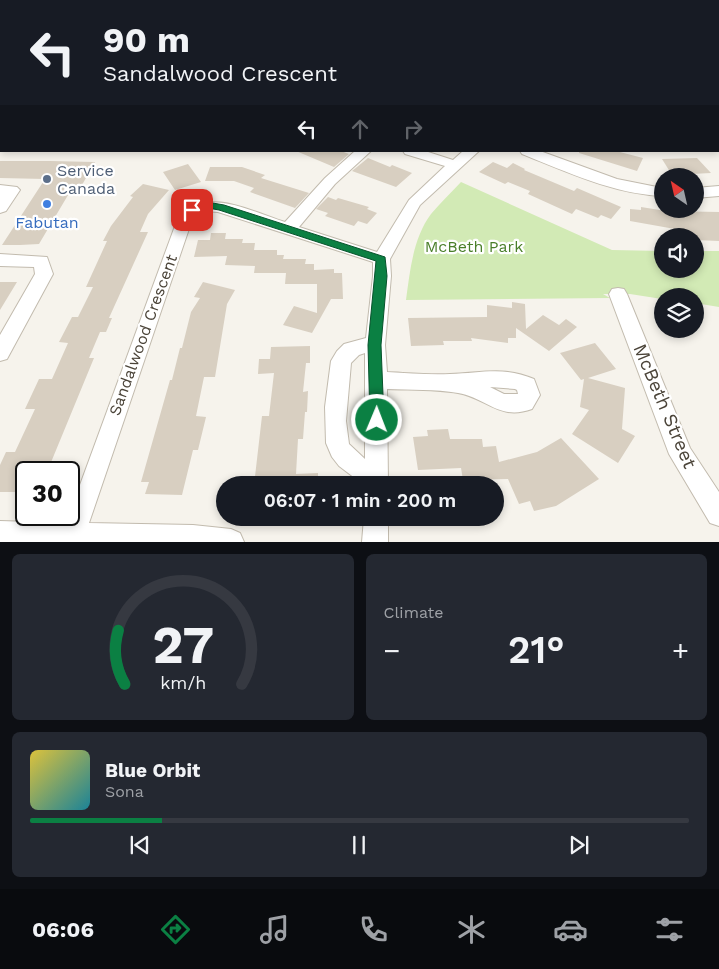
<!DOCTYPE html>
<html lang="en">
<head>
<meta charset="utf-8">
<style>
  body { margin:0; font-family:"Work Sans",sans-serif; background:#242831; color:#f1f3f6; height:100vh; display:flex; flex-direction:column; font-size:19px; white-space:nowrap }
  * { box-sizing:border-box; margin:0 }
  p { font-size:16px; color:#9ea1a6 }
  .icon { flex:none; width:28px; height:28px; fill:none; stroke:currentColor; stroke-width:2; stroke-linecap:round; stroke-linejoin:round }
  .map { position:relative; height:542px; overflow:hidden }
  .side { display:flex; flex-direction:column; gap:12px; padding:12px; background:#0d0f14; flex:1 }
  .side>* { flex:none }
  .guide { position:absolute; left:0px; top:0px; width:720px; height:152px; box-shadow:0 2px 8px #0003; background:#171b24; color:#f1f3f6; overflow:hidden }
  .needle { width:32px; rotate:326deg }
  .controls { position:absolute; left:654px; top:168px; display:grid; gap:10px }
  .controls a { display:grid; place-items:center; width:50px; height:50px; border-radius:50%; background:#171b24; box-shadow:0 2px 8px #0003; font-size:25px }
  .speed { position:absolute; left:15px; top:461px; display:flex; gap:10px; font-size:25px; font-weight:700; text-align:center }
  .speed>* { display:grid; place-content:center; width:65px; height:65px; border-radius:50%; background:#171b24; box-shadow:0 2px 8px #0003; line-height:1 }
  .speed .limit { border:2px solid #111; border-radius:8px; background:#fff; color:#111 }
  .pin { position:absolute; display:grid; place-items:center; width:42px; height:42px; color:#fff; margin:-21px; border-radius:10px; box-shadow:0 2px 8px #0006 }
  .me { position:absolute; width:55px; margin:-28px; rotate:1deg; stroke-linejoin:round; filter:drop-shadow(0 0 4px #0008) }
  .turn { display:flex; align-items:center; gap:18px; height:105px; padding:0 20px; font-size:22px }
  .turn .icon { width:65px; height:65px; stroke-width:2.5 }
  .turn b { display:block; font-size:35px; line-height:42px }
  .lanes { display:flex; align-items:center; height:48px; padding:0 20px; background:#0003; justify-content:center; gap:25px; direction:ltr }
  .lanes .off { opacity:.35 }
  .big { font-size:38px; font-weight:600; line-height:1.1 }
  .side .widget { flex:1; display:flex; flex-direction:column; justify-content:center; gap:8px; min-width:0; padding:0 18px; border-radius:8px; background:#242831 }
  .side .dial { align-items:center; gap:0 }
  .dial svg { height:130px; overflow:visible; fill:none; stroke:#363941; stroke-width:7; stroke-linecap:round; text-anchor:middle }
  .dial text { fill:#f1f3f6; stroke:none }
  .song { display:flex; align-items:center; gap:15px }
  .cover { width:60px; height:60px; border-radius:8px; background:linear-gradient(135deg,hsl(50 70% 55%),hsl(190 70% 35%)) }
  .played { height:5px; border-radius:2px; background:linear-gradient(90deg,#0b8043 20%,#363941 20%) }
  .keys { display:flex; justify-content:space-around; direction:ltr }
  .heat { display:flex; justify-content:space-between; align-items:center; font-size:28px; direction:ltr }
  .side .tiles { flex:1; display:grid; gap:12px; grid-template-columns:1fr 1fr }
  .widget:last-child { grid-column:span 2 }
  .trip { position:absolute; left:216px; top:476px; width:288px; height:50px; border-radius:25px; background:#171b24; box-shadow:0 2px 8px #0003; font-weight:600; line-height:50px; text-align:center }
  .dock { display:flex; height:80px; justify-content:space-around; align-items:center; background:#090b0e; color:#9ea1a6 }
  .dock .icon { width:35px; height:35px }
  .dock .selected { color:#0b8043 }
  .dock b { font-size:22px; color:#f1f3f6 }
  .map>svg:first-child { display:block }
  .green { fill:#d2eab5 }
  .building { fill:#d8cfc1 }
  .lines { fill:none; stroke-linecap:round; stroke-linejoin:round }
  .minor-casing { stroke:#c2bbae; stroke-width:2 }
  .major-casing { stroke:#e6c16a; stroke-width:24 }
  .minor { fill:#fff; fill-rule:evenodd }
  .major { stroke:#ffe39c; stroke-width:21 }
  .route { fill:#0b8043; stroke:#07532c }
  .service-dot { fill:#5c6f8a; stroke:#fff; stroke-width:2 }
  .shop-dot { fill:#3f7fe0; stroke:#fff; stroke-width:2 }
  .labels { text-anchor:middle; dominant-baseline:central; stroke-width:4.5; stroke-linejoin:round; paint-order:stroke }
  .service-label { font-size:16px; fill:#4e5e75; stroke:#fff; text-anchor:start }
  .shop-label { font-size:16px; fill:#366cbe; stroke:#fff }
  .park-label { font-size:16px; fill:#4a7f2a; stroke:#fff }
  .street-label { font-size:16px; fill:#4b4439; stroke:#fff }
  .near-street-label { font-size:19px; fill:#4b4439; stroke:#fff }
</style>
</head>
<body>
<div class="map">
<svg width="719" height="542" viewBox="0 0 719 542">
  <rect width="100%" height="100%" fill="#f6f3ec"/>
  <path class="green" d="M461 182 612 250 662 251V269H695V251H719V307L695 303V296H662V299L630 294H603L610 298 406 300C410 271 413 238 431 214 440 203 451 193 461 182Z"/>
  <path class="building" d="M296 151H341L349 154 334 167Z
    M579 151H616L643 158 637 171 579 153Z
    M368 158 390 167 392 165 412 173 396 187 352 171Z
    M697 158 711 173 672 175 662 159Z
    M0 161H50L95 162 82 185H74L39 244 20 245H2L45 179 0 178Z
    M493 162 507 168 513 163 525 169 524 170 574 191 577 188 621 207 611 219 601 215 598 218 576 209 572 214 528 194 530 191 508 182 505 184 479 172Z
    M188 164 201 182 175 190 163 172Z
    M210 167H242L265 175 261 178 309 193 295 208 250 192 254 188 234 181H205Z
    M143 184 169 190 148 214 140 232H148L109 318H112L106 332H100L89 358H94L47 472H26V492H0V465L6 452H15L35 409H25L39 379H52L68 343 59 342 72 317H78L93 287H86L107 241H103L111 226 133 197 130 196Z
    M328 197 336 200 338 198 369 207 367 209 377 213 367 224 358 221 354 226 325 216 328 213 316 209Z
    M641 207 666 211 719 212V241L695 240V235L678 234 675 229 630 221V209L641 210Z
    M211 233H226L225 239H243L242 243H255L254 250H277V255H284L283 259H306L305 264H314V270L334 269V273H342L343 299H331L312 333 283 325 294 306 317 313V284H285L286 273H254L255 266 225 265 227 256 194 257 198 240H210Z
    M0 282H17L0 310Z
    M203 282 235 290 227 304 215 377H204L196 416 206 417 198 450H193L182 495 145 494 149 482H141L170 380H172L180 348H182L191 312 200 298 194 297Z
    M512 302 525 304 526 329 543 315 559 325 566 319 577 327 549 351 516 328V338H508V343L471 338 472 341H443L444 345 411 346 408 318 487 317V305L512 308Z
    M595 343 616 369 588 378 625 388 622 429 635 436 618 463 572 434 589 410 580 407 584 379 581 380 560 353Z
    M310 346V363H306L303 392 308 391 307 412H305L303 439H298L296 474 318 473V485H254L262 416H269L274 373 258 374 259 359H270L271 347Z
    M448 429 450 439H482L483 447 496 446 499 462 537 452 561 438 599 479 556 506 534 511 530 501 519 504 508 479 463 480 461 468 418 470 413 437 428 436 427 430Z"/>
  <g class="lines">
    <defs>
      <path id="minor" d="M0 22H1V28H0Z
        M0 70H1V76H0Z
        M1 89V98L0 99V90Z
        M0 114H1V122H0Z
        M355 151H371L335 184 299 227 377 252 409 200 445 166 405 154 403 151H425L453 160 463 151H479L420 205 390 259 391 276 385 345 387 372C408 373 429 375 450 374 482 373 503 366 534 379L540 395 532 409C499 421 487 398 458 393 435 389 411 390 387 389L388 485H364L339 466 332 457 326 443 325 407 331 361 337 351 344 344 366 338 373 276V262L218 212 205 211 192 220 89 523 193 525 231 529 240 533 244 542H0V521L64 523 69 515 179 215C208 187 253 212 285 222L325 178ZM365 353V459L349 444 346 421 351 363 359 355ZM490 387 515 389 517 390 518 394H504Z
        M520 151H540L617 179 662 188V196C614 194 567 172 522 154Z
        M0 185 17 187 20 190 6 211 0 213Z
        M719 186V196L695 198V188Z
        M0 254 47 257 53 274 7 359 0 361V335L35 274 34 267 0 266Z
        M618 288 624 289 627 294 690 448 719 492V526L710 523 669 454 609 294 612 289Z
        M364 518H388V542H362Z"/>
      <path id="major" d="M59 1 61 0
        M0 37 1 36"/>
    </defs>
    <use href="#minor" class="minor-casing"/>
    <use href="#major" class="major-casing"/>
    <use href="#minor" class="minor"/>
    <use href="#major" class="major"/>
  </g>
  <path class="route" d="M207 202 224 205 385 257 387 276 381 345 384 420 382 424 377 426 372 424 370 420 368 345 376 261 219 210 208 208 192 213 187 210Z"/>
  <circle class="service-dot" cx="47" cy="179" r="5"/>
  <circle class="shop-dot" cx="47" cy="204" r="5"/>
  <g class="labels">
    <g class="service-label">
      <text x="57" y="170">Service<tspan x="57" dy="18">Canada</tspan></text>
    </g>
    <g class="shop-label">
      <text x="47" y="222">Fabutan</text>
    </g>
    <g class="park-label">
      <text x="474" y="246">McBeth Park</text>
    </g>
    <g class="street-label">
      <text transform="translate(143 335) rotate(-70)">Sandalwood Crescent</text>
    </g>
    <g class="near-street-label">
      <text transform="translate(665 406) rotate(67)">McBeth Street</text>
    </g>
  </g>
</svg>
<div class="controls">
<a><svg class="needle" viewBox="-14 -14 28 28"><path d="M0-13l5 13h-10z" fill="#e53935"/><path d="M0 13l5-13h-10z" fill="#9ea1a6"/></svg></a>
<a><svg class="icon" aria-label="sound" viewBox="0 0 24 24"><path d="M4 9h4l5-4v14l-5-4H4zM17 9q2 3 0 6"/></svg></a>
<a><svg class="icon" aria-label="layers" viewBox="0 0 24 24"><path d="M12 4l9 5-9 5-9-5zM3 14l9 5 9-5"/></svg></a>
</div>
<div class="speed"><div class="limit">30</div></div>
<div class="pin" style="left:192px;top:210px;background:#d93025"><svg class="icon" aria-label="arrive" viewBox="0 0 24 24"><path d="M6 21V4h12l-3 4 3 4H6"/></svg></div>
<svg class="me" style="left:377px;top:420px" viewBox="-20 -20 40 40"><circle r="17" fill="#0b8043" stroke="#fff" stroke-width="3"/><path d="M0-11L8 9 0 5-8 9z" fill="#fff"/></svg>
<div class="trip">06:07 · 1 min · 200 m</div>
<div class="guide">
<div class="turn"><svg class="icon" aria-label="left" viewBox="0 0 24 24"><path d="M17 20v-9H6M10 6l-5 5 5 5"/></svg><div><b>90 m</b>Sandalwood Crescent</div></div>
<div class="lanes"><svg class="icon" aria-label="left" viewBox="0 0 24 24"><path d="M17 20v-9H6M10 6l-5 5 5 5"/></svg><svg class="icon off" aria-label="ahead" viewBox="0 0 24 24"><path d="M12 20V5M6 11l6-6 6 6"/></svg><svg class="icon off" aria-label="right" viewBox="0 0 24 24"><path d="M7 20v-9h11M14 6l5 5-5 5"/></svg></div>
</div>
</div>
<section class="side">
<div class="tiles">
<div class="widget dial"><svg viewBox="0 0 100 80">
<path d="M14 69A42 42 0 1 1 86 69"/>
<path d="M14 69A42 42 0 0 1 10 36" stroke="#0b8043"/>
<text x="50" y="56" font-size="32" font-weight="700">27</text>
<text x="50" y="72" font-size="11">km/h</text>
</svg></div>
<div class="widget"><p>Climate</p>
<div class="heat"><a>−</a><b class="big">21°</b><a>+</a></div>
</div>
<div class="widget">
<div class="song"><i class="cover"></i><div><b>Blue Orbit</b><p>Sona</p></div></div>
<div class="played"></div>
<div class="keys"><svg class="icon" aria-label="previous" viewBox="0 0 24 24"><path d="M18 5L8 12l10 7zM5 5v14"/></svg><svg class="icon" aria-label="pause" viewBox="0 0 24 24"><path d="M8 5v14M16 5v14"/></svg><svg class="icon" aria-label="next" viewBox="0 0 24 24"><path d="M6 5l10 7-10 7zM19 5v14"/></svg></div>
</div>
</div>
</section>
<nav class="dock">
<b>06:06</b>
<svg class="icon selected" aria-label="directions" viewBox="0 0 24 24"><path d="M12 3l9 9-9 9-9-9zM9 14v-3h6M13 9l2 2-2 2"/></svg>
<svg class="icon" aria-label="music" viewBox="0 0 24 24"><path d="M9 18V5l10-2v13"/><circle cx="6" cy="18" r="3"/><circle cx="16" cy="16" r="3"/></svg>
<svg class="icon" aria-label="phone" viewBox="0 0 24 24"><path d="M5 4h4l2 5-3 2q2 4 5 5l2-3 5 2v4C11 20 4 13 5 4z"/></svg>
<svg class="icon" aria-label="climate" viewBox="0 0 24 24"><path d="M12 3v18M4 7l16 10M4 17L20 7"/></svg>
<svg class="icon" aria-label="car" viewBox="0 0 24 24"><path d="M5 17H2v-5l4-1 3-4h7l3 4 3 1v5h-3M9 17h6M6 11h13"/><circle cx="7" cy="17" r="2"/><circle cx="17" cy="17" r="2"/></svg>
<svg class="icon" aria-label="filters" viewBox="0 0 24 24"><path d="M4 7h16M4 17h16"/><circle cx="9" cy="7" r="2"/><circle cx="15" cy="17" r="2"/></svg>
</nav>
</body>
</html>
